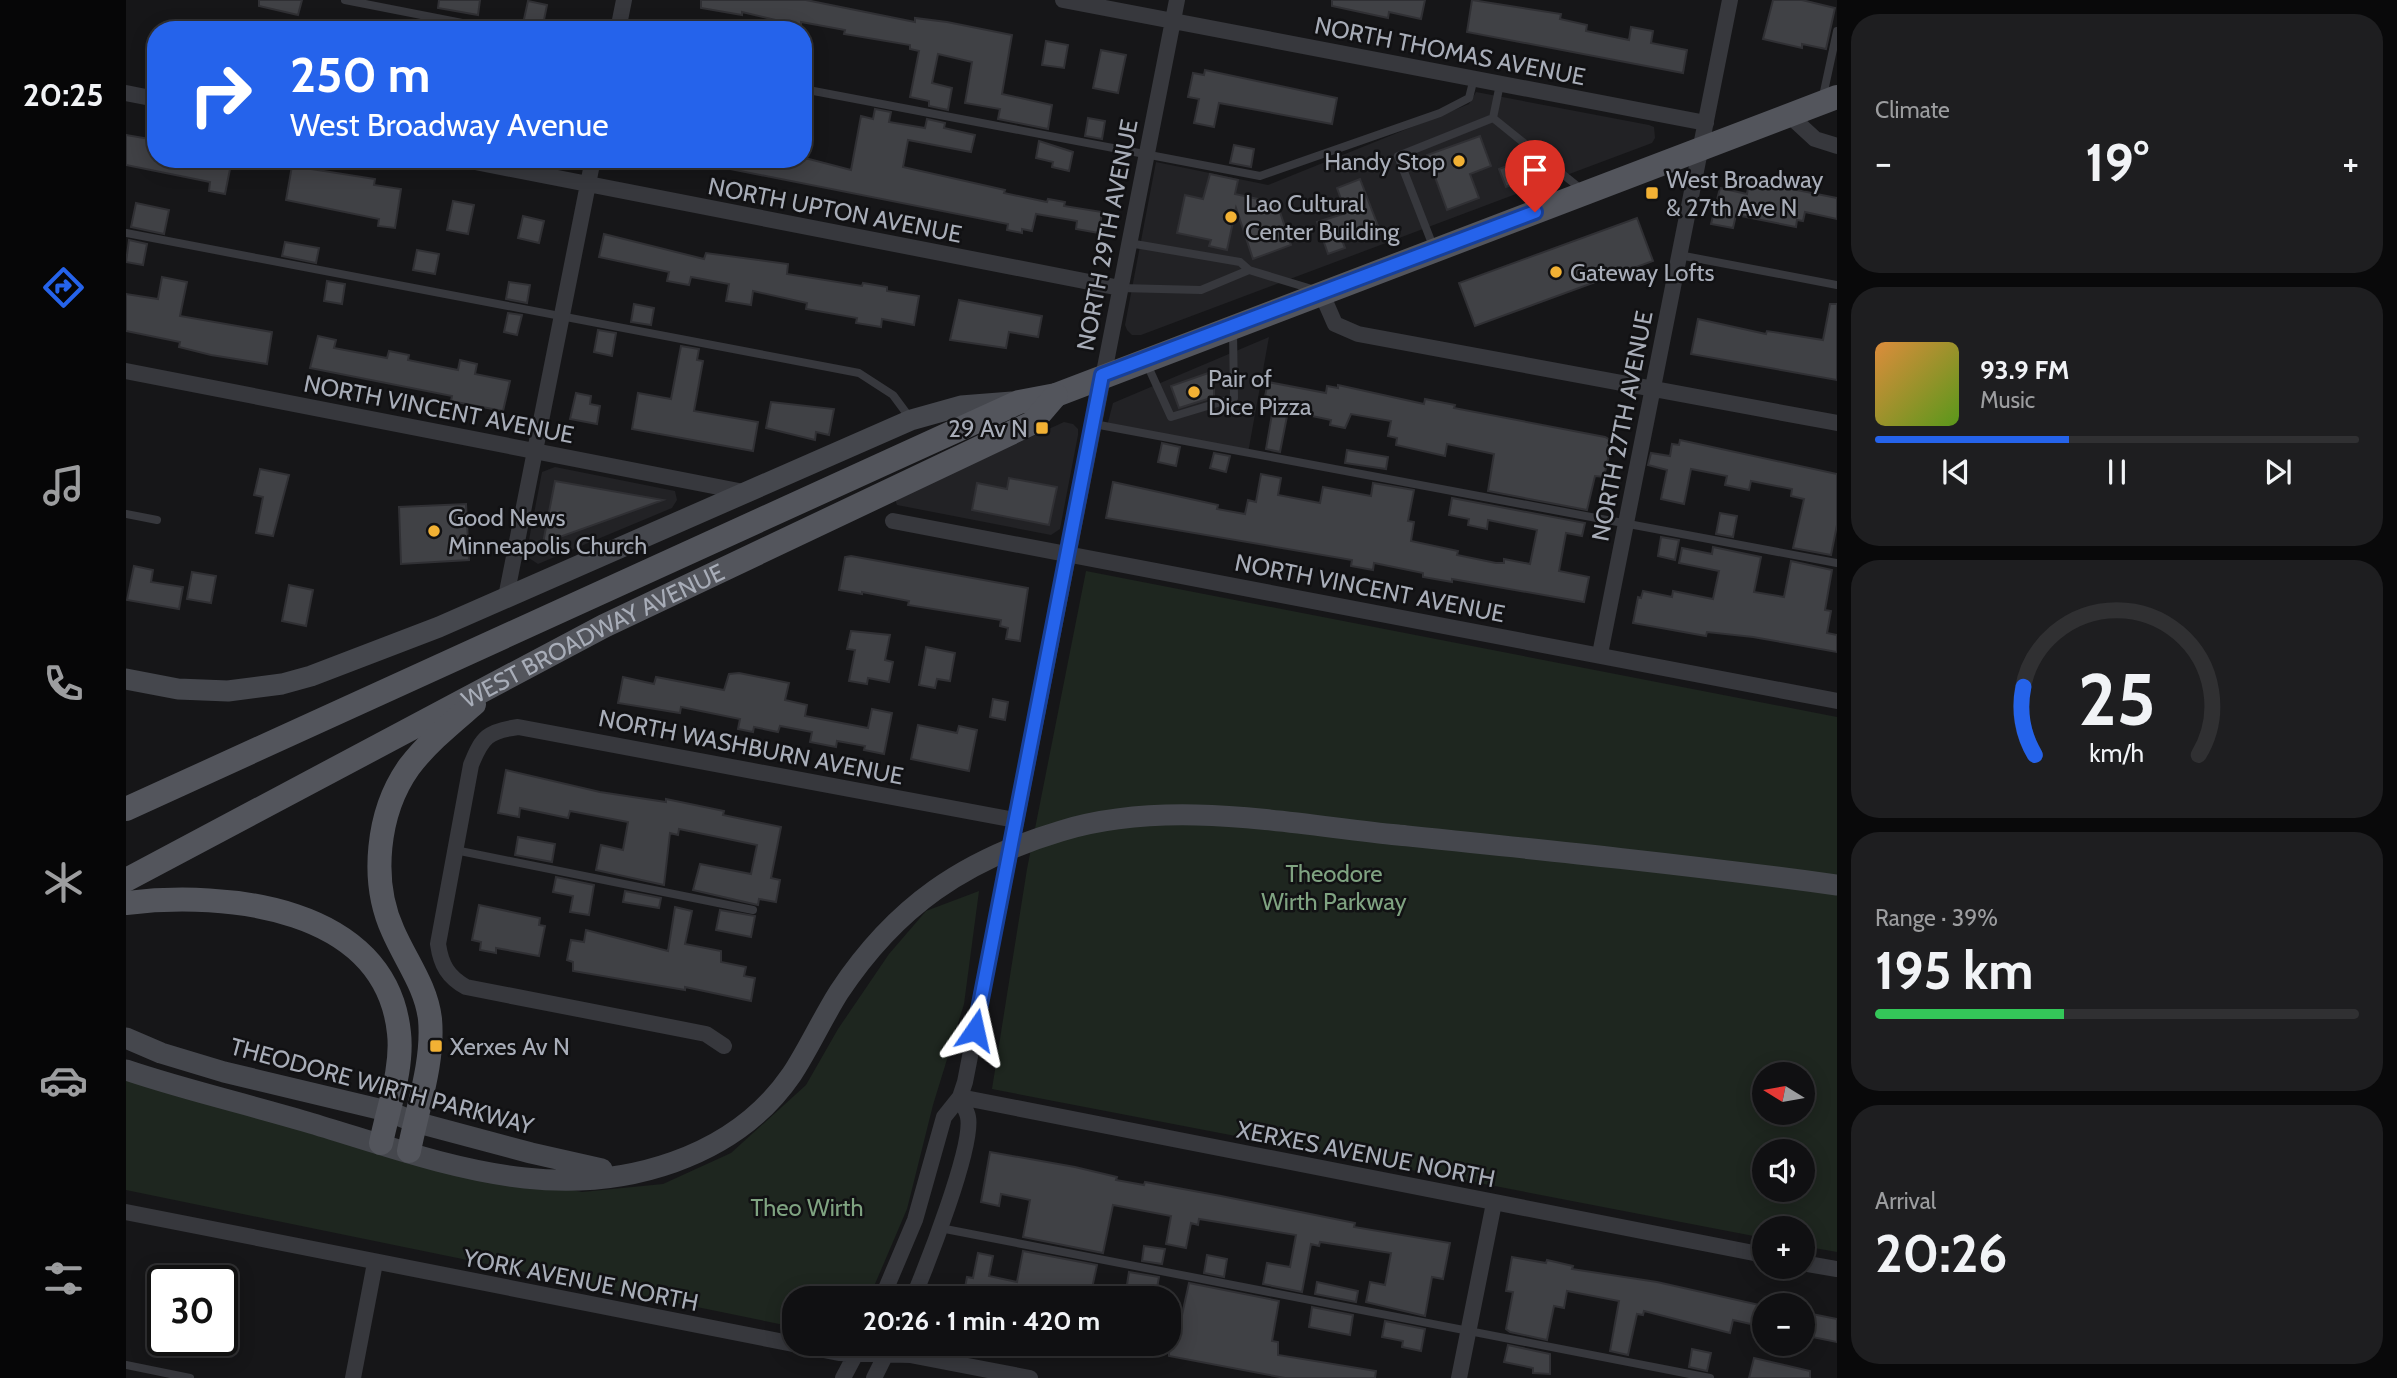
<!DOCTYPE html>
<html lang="en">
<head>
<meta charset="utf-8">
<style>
  body { margin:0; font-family:Cabin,sans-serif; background:#1e1e20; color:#f1f3f6; height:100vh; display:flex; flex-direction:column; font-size:26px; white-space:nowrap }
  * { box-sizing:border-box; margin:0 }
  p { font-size:23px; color:#9c9d9f }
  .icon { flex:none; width:38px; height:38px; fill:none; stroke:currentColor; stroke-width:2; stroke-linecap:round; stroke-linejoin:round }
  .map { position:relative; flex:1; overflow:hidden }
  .details { display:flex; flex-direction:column; gap:14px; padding:14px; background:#09090a; width:560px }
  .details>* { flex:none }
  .top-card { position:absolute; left:21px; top:21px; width:665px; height:147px; border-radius:28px; box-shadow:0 4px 18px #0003,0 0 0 2px #303032; background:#2563eb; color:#fff; overflow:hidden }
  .needle { width:46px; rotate:281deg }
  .tools { position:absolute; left:1626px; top:1062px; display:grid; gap:14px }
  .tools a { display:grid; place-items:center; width:63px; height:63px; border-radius:50%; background:#101012; box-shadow:0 4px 18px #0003,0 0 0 2px #303032; font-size:35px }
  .speed { position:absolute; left:21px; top:1265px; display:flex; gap:14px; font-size:35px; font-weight:700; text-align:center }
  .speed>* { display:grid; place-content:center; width:91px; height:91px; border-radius:50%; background:#101012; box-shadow:0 4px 18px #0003,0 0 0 2px #303032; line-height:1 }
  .speed .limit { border:4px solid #111; border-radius:10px; background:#fff; color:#111 }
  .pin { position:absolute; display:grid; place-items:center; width:60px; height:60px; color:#fff; margin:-72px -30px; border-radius:50% 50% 50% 0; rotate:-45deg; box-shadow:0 0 7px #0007 }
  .pin .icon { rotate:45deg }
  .me { position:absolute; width:77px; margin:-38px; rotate:11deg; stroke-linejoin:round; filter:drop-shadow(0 0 5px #0008) }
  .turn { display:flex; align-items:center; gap:24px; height:147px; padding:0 28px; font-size:32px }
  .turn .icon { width:91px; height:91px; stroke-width:2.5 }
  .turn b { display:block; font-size:49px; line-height:60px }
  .big { font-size:52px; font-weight:800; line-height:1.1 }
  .details .widget { flex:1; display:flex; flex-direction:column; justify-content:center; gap:10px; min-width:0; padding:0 24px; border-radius:28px; background:#1e1e20 }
  .details .dial { align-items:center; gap:0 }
  .dial svg { height:182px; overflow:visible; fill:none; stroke:#303032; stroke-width:7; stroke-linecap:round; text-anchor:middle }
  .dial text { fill:#f1f3f6; stroke:none }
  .song { display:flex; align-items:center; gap:21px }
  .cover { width:84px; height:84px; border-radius:10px; background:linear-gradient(135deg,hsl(30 70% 55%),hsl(90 70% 35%)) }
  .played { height:7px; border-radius:4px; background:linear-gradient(90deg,#2563eb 40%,#303032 40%) }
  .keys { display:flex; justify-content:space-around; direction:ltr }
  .heat { display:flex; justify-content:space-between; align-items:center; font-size:38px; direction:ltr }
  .charge { height:10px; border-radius:5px; background:linear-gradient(90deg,#34c759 39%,#303032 0) }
  .trip { position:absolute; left:656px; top:1286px; width:399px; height:70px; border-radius:28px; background:#101012; box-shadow:0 4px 18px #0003,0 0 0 2px #303032; font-weight:800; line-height:70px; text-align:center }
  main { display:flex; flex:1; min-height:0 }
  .tabs { display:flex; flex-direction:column; width:126px; justify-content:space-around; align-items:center; background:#060607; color:#9c9d9f }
  .tabs .icon { width:49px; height:49px }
  .tabs .current { color:#2563eb }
  .tabs b { font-size:32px; color:#f1f3f6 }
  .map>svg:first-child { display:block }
  .built { fill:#222225 }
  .green { fill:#1e261f; fill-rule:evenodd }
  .building { fill:#404145; stroke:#303034; stroke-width:2 }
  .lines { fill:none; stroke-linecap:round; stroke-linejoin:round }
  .lane { stroke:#37383d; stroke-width:8 }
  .street { stroke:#37383d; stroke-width:16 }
  .secondary { stroke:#45474d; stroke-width:21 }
  .primary { stroke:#53555c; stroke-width:24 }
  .route-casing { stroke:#184099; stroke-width:18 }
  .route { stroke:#2563eb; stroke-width:12 }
  .poi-dot { fill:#f2b134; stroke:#111113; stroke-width:2.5 }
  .labels { text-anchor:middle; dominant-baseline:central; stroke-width:5; stroke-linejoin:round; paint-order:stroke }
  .street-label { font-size:24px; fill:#a8adb8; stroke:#111113 }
  .poi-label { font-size:24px; fill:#a8adb8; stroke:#111113; text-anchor:start }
  .park-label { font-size:24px; fill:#7fa381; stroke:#111113 }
</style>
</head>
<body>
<main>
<nav class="tabs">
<b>20:25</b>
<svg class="icon current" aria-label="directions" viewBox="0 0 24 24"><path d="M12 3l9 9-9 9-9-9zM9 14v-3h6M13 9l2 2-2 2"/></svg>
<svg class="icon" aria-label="music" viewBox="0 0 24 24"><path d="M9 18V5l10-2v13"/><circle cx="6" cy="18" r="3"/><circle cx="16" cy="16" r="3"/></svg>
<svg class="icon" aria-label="phone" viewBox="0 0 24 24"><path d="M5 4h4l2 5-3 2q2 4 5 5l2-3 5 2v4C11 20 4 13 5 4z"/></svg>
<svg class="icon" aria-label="climate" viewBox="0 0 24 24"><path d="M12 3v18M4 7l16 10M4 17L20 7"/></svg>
<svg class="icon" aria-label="car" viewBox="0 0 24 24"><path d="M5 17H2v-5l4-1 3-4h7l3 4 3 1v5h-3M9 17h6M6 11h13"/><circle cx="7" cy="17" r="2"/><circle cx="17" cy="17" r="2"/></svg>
<svg class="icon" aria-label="filters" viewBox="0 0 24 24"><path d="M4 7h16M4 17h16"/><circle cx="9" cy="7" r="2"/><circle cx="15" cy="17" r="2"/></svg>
</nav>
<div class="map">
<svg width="1711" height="1378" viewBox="0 0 1711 1378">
  <rect width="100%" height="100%" fill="#161618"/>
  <path class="built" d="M1350 92 1523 125 1528 127 1529 138 1526 143 1015 335H1006L1001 330 999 325 1030 162 1142 185 1343 104Z
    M1143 337 1122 453 981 426 987 403Z
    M938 422 947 424 952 429V435L934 529 925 535 771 505 769 499Z
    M429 467 549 491 551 500 546 508 412 564 403 558 401 550 416 472Z"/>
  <path class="green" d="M960 571 1711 717V1252L1677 1246 1676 1228H1638V1238L866 1089 901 869ZM1638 1074H1676V1113H1638ZM1638 1152H1676V1190H1638Z
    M853 891 838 1004 807 1105 781 1209 743 1298H668V1327L0 1190V1062L373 1174 456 1192 537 1184 605 1153 680 1085 712 1029 763 954 800 911Z"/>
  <path class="building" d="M133 0H176L172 15 133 6Z
    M313 0H354L352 15 312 8Z
    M575 0H680L789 22V18L821 22 886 35 876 94 926 105 922 129 872 119 874 109 839 103 846 62 812 54 806 83 826 88 822 110 803 106V101L784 97 793 51 784 49V45L718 34 719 30 675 22V26L616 12V15L575 8Z
    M1206 0H1299L1295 19 1263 12 1262 18 1206 6Z
    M1346 0 1435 14 1434 19 1461 25 1460 31 1503 40 1505 27 1527 31 1525 43 1561 50 1557 73 1341 32Z
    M1647 0H1676L1709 8 1700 49 1676 44V48L1637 39Z
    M402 1 421 5 416 30 396 28Z
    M920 41 942 45 938 68 916 65Z
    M975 50 1000 55 992 93 967 88Z
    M1079 70 1211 98 1206 124 1093 103 1088 127 1068 123 1073 99 1062 97 1067 73 1078 75Z
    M749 109 765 112 763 122 799 128 801 119 819 123 818 128 849 135 845 152 782 140 777 167 879 190 878 193 921 202 922 199 939 202 938 206 976 212 973 233 950 229 951 221 910 214 906 231 896 229V233L881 230 882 224 594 167 595 159H683L725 170 735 116 747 119Z
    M962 118 979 121 976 139 959 136Z
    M0 135 30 140V159H106L99 194 83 191 84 182 0 165Z
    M1354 136 1365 166 1344 174 1353 198 1321 210 1301 155Z
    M913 141 947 152 943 171 926 167 927 162 910 158Z
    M1108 145 1128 149 1125 167 1104 163Z
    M1404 157 1411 176 1380 187 1373 169Z
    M166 166 249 179 248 185 275 189 269 228 252 226 253 219 160 200Z
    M1084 174 1112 180 1109 194 1151 203 1165 245 1127 259 1110 208 1101 250 1083 246 1085 240 1051 233 1059 195 1077 199Z
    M1234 179 1252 226 1216 240 1219 248 1202 254 1191 222 1220 213 1211 188Z
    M1626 181 1711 198V219L1679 212 1677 221 1671 220 1670 227 1610 215 1607 228 1585 224 1594 188 1621 194 1623 182Z
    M327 201 348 205 342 234 321 230Z
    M10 203 43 210 38 234 5 227Z
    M397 216 418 221 413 243 392 238Z
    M1511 218 1527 261 1349 326 1333 283Z
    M478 234 578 259 580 253 662 264 661 274 736 286 737 283 761 287V291L793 296 788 325 756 319 755 327 730 323 731 318 680 309 681 303 627 291 625 305 600 301 603 284 565 277 563 285 541 281 543 272 473 257Z
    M3 240 21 244 17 265 0 262Z
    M159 242 193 248 190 263 156 256Z
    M291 250 313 254 309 274 287 270Z
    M36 277 61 282 54 316 146 332 141 364 85 355 53 347 54 342 0 331V294L32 299Z
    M201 281 219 284 216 304 198 301Z
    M383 282 404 285 401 303 380 299Z
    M833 300 916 316 912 337 883 332 880 348 824 340Z
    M508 304 528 308 525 325 505 322Z
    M1704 304H1711V380L1565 354 1572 319 1640 334 1641 331 1697 340Z
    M382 313 396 315 391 335 378 332Z
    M472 330 490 333 486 356 468 352Z
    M192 336 210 340 208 348 261 358 263 351 283 355 282 360 332 370 334 360 351 364 349 374 384 381 377 411 325 401 326 396 184 368Z
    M555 346 573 349 571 360 577 361 568 411 632 422 627 451 506 429 512 393 545 399Z
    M1088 371V397L1053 408 1045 386Z
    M1142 382 1200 393 1201 386 1212 388V385L1298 404 1299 399 1329 405 1328 408 1479 437 1486 441 1478 477 1469 476 1461 510 1362 491 1368 454 1321 444 1319 456 1270 445 1271 438 1262 436 1265 421 1225 414 1219 428 1204 425 1205 420 1162 411 1154 452 1140 449 1147 408 1137 406Z
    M450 393 465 396 464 404 474 406 471 424 444 419Z
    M645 402 708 409 703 435 690 432 689 440 640 428Z
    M1554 440 1711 474V525L1705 555 1667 548 1678 499 1665 496 1666 489 1625 481 1623 490 1599 485 1601 476 1565 469 1558 504 1535 499 1541 470 1522 465 1525 453 1544 456 1546 444 1553 445Z
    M1036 443 1054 447 1050 466 1032 462Z
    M1221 450 1262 457 1260 469 1219 463Z
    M1088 453 1104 456 1100 472 1084 468Z
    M134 469 163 475 147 536 130 533 137 497 128 495Z
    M1135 474 1155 478 1152 495 1194 503 1197 487 1245 496 1247 483 1288 490 1282 521 1288 522 1285 541 1332 551 1331 555 1370 563H1378V559L1404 564 1411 530 1362 520 1361 529 1342 525 1343 519 1323 515 1326 498 1459 523 1456 536 1440 533 1433 571 1463 577 1458 602 1326 579V582L1297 577V573L1248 563 1247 570 1225 566 1226 560 980 518 987 482 1092 505 1091 509 1119 514 1122 500 1130 502Z
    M883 478 931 487 923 525 846 510 851 483 881 489Z
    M429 481 537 500 417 543Z
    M340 504 343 560 275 564 273 507Z
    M1594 513 1611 516 1607 537 1590 534Z
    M1535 537 1553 540 1549 560 1532 556Z
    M1587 547 1635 557 1628 592 1658 597 1665 561 1706 570 1699 610 1705 611 1701 633 1711 635V652L1627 637 1581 632 1580 636 1507 623 1512 597 1515 598 1517 591 1546 597 1547 591 1587 599 1593 571 1553 563 1556 548 1586 554Z
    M725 556 902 588 894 641 880 639 882 628 874 626 875 620 782 605 783 601 736 592V594L713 590 719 557Z
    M8 566 27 570 25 582 57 587 53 609 1 600Z
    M66 572 90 576 85 603 61 599Z
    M163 585 187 590 180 626 156 621Z
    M725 631 764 635 759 660 767 662 763 682 742 678 741 684 723 681 729 650 721 649Z
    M800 647 829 653 824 681 811 679 809 688 793 685Z
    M613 673 663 683 659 700 681 705 679 716 742 728 746 709 766 713 758 754 738 750 739 746 711 741 710 747 684 742 686 732 654 726 652 732 628 727 627 732 612 729 614 719 555 707 554 713 492 703 497 677 528 684 530 677 598 690 603 674Z
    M867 699 882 702 879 720 864 717Z
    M792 725 831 733 833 726 851 730 843 771 785 759Z
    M380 770 474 792 540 802V799L598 811 597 815 655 827 645 878 654 880 650 902 633 899 632 905 567 890 574 864 625 874 631 845 553 829 552 835 544 833 538 885 470 870 475 845 497 850 502 822 444 811 442 818 394 808 393 817 372 813Z
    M392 837 429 844 426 862 389 855Z
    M430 877 468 885 463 915 444 912 447 896 427 892Z
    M499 891 535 898 533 908 497 902Z
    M353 905 414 918 413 925 419 926 413 956 370 948V953L354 950 355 942 346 940Z
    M549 907 566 911 559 944 595 951V962L620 967 618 976 629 978 625 1001 559 987V990L447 971V962L441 960 445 940 458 942 460 930 542 951Z
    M594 910 629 916 625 937 590 930Z
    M864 1152 949 1167 991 1177 990 1180 1018 1185 1019 1182 1095 1196 1229 1223 1228 1227 1324 1243 1317 1279 1306 1277 1299 1316 1240 1302 1244 1282 1259 1285 1265 1253 1194 1242 1193 1246 1185 1244 1176 1292 1137 1284 1141 1263 1164 1267 1170 1235 1073 1219 1072 1225 1065 1223 1060 1248 1040 1244 1045 1216 987 1205 977 1253 897 1237 904 1200 875 1194 873 1206 855 1202Z
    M1018 1246 1039 1249 1036 1264 1016 1261Z
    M897 1251 971 1265 964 1298H837L841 1277 847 1278 852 1253 867 1256 863 1276 891 1282Z
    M1081 1255 1101 1259 1098 1277 1078 1273Z
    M1386 1257 1420 1263 1421 1260 1447 1266 1446 1269 1531 1282 1638 1306V1327L1607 1320 1604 1333 1518 1311 1517 1315 1511 1314 1502 1355 1484 1351 1493 1301 1441 1291 1438 1308 1428 1306 1421 1340 1384 1332 1380 1329 1387 1292 1380 1291Z
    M1003 1272 1033 1277 1031 1288 1021 1286 1020 1295 1000 1291Z
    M1191 1282 1232 1291 1230 1302 1189 1294Z
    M1063 1283 1153 1301 1146 1341 1152 1342V1355L1250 1371 1249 1378H1159L1043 1356V1322L1054 1324Z
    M1186 1307 1227 1315 1224 1335 1183 1327Z
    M1676 1312 1711 1319V1342L1676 1335Z
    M1259 1321 1299 1329 1295 1351 1276 1347 1277 1341 1256 1337Z
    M1382 1345 1424 1354V1374L1407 1373V1368L1378 1362Z
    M1566 1349 1585 1353 1581 1371 1563 1367Z
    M1628 1358 1684 1371V1378H1623Z"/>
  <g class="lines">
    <path class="lane" d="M219 0 372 30
      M677 89 1134 176 1314 113 1343 98 1348 78
      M1697 96 1711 31
      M1367 118 1374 84
      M0 233 733 373 767 395 784 418
      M1003 243 1114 262 1123 270 1189 290
      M1307 246 1272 156 1367 118 1455 189
      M1553 255 1711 285
      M994 288 1075 290 1123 270
      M1020 362 1045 417 1108 398 1107 331
      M968 424 1711 563
      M0 514 31 520
      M329 850 627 910
      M814 1228 1584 1378
      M0 1365 64 1378"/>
    <path class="street" d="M937 0 1580 123
      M492 30 498 0
      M0 93 30 99
      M1663 115 1689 139 1711 146
      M334 159 994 288
      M1195 292 1209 324 1232 334 1711 423
      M0 371 618 492
      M767 521 1711 701
      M380 597 467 159
      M1474 654 1604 0
      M598 1046 580 1034 340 987C322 977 315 965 312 944L345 765C356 737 362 731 392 727L889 820
      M834 1097 1638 1255
      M0 1212 713 1353 784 1355 904 1378
      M1676 1263 1711 1269
      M756 1298 789 1220 818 1117 834 1097 839 1082 1051 0
      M787 1298C800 1267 848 1146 842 1117 841 1111 836 1104 834 1097
      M227 1378 249 1263
      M717 1378 734 1346
      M748 1378 764 1346
      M1333 1378 1368 1203"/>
    <path class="secondary" d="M0 679 52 689 102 691 156 684 185 676 313 627 785 420 835 406 886 402
      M0 1038 35 1053 98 1072 261 1111 289 1122 405 1153 476 1169
      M0 1070C59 1090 121 1104 181 1122 252 1143 325 1170 399 1178 498 1189 608 1159 666 1074 683 1048 696 1019 713 992 770 906 838 860 935 831 1043 798 1163 824 1272 835 1418 850 1565 865 1711 885"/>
    <g class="primary">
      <path d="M0 809 893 402 930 395 1711 97"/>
      <path id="s1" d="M0 880 478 626 906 423 930 395"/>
      <path d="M0 903C100 891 260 906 273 1033 277 1069 262 1108 255 1143"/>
      <path d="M283 1151C291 1109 308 1062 304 1019 300 986 280 961 267 931 244 881 251 812 283 767 301 743 326 723 348 704"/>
    </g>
  </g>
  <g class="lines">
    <defs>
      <path id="route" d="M849 1030 976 375 1409 212"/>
    </defs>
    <use href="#route" class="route-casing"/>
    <use href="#route" class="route"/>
  </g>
  <g class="poi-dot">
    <circle cx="1333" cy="161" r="7"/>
    <rect x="1519" y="186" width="14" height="14" rx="3.5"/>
    <circle cx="1105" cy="217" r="7"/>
    <circle cx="1430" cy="272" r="7"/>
    <circle cx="1068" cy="392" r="7"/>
    <rect x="909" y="421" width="14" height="14" rx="3.5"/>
    <circle cx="308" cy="531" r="7"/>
    <rect x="303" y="1039" width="14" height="14" rx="3.5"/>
  </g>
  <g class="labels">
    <g class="street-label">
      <text transform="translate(1324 51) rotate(11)">NORTH THOMAS AVENUE</text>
      <text transform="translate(709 210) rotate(11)">NORTH UPTON AVENUE</text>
      <text transform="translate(981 235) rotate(-79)">NORTH 29TH AVENUE</text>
      <text transform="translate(313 409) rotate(11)">NORTH VINCENT AVENUE</text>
      <text transform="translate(1496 426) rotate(-79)">NORTH 27TH AVENUE</text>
      <text transform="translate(1244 588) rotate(11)">NORTH VINCENT AVENUE</text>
      <text stroke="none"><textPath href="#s1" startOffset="527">WEST BROADWAY AVENUE</textPath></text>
      <text transform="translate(625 747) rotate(11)">NORTH WASHBURN AVENUE</text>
      <text transform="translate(256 1086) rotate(15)">THEODORE WIRTH PARKWAY</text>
      <text transform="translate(1240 1154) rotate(11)">XERXES AVENUE NORTH</text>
      <text transform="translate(455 1280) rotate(11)">YORK AVENUE NORTH</text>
    </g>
    <g class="poi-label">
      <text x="1319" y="161" text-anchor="end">Handy Stop</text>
      <text x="1540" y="179">West Broadway<tspan x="1540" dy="28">&amp; 27th Ave N</tspan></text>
      <text x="1119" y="203">Lao Cultural<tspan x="1119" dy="28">Center Building</tspan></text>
      <text x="1444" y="272">Gateway Lofts</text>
      <text x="1082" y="378">Pair of<tspan x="1082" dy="28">Dice Pizza</tspan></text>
      <text x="902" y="428" text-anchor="end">29 Av N</text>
      <text x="322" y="517">Good News<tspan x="322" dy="28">Minneapolis Church</tspan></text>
      <text x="324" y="1046">Xerxes Av N</text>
    </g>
    <g class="park-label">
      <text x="1208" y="873">Theodore<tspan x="1208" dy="28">Wirth Parkway</tspan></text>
      <text x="681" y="1207">Theo Wirth</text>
    </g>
  </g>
</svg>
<div class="tools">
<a><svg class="needle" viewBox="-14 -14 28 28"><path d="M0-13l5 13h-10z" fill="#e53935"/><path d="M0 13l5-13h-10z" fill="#9c9d9f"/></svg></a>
<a><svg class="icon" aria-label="sound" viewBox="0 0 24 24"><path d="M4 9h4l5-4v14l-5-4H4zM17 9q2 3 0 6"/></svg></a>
<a>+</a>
<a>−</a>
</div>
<div class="speed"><div class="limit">30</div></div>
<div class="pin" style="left:1409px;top:212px;background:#d93025"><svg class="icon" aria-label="arrive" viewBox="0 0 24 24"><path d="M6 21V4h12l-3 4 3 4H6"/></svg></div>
<svg class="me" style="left:849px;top:1030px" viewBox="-20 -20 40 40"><path d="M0-17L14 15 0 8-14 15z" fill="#2563eb" stroke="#fff" stroke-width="4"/></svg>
<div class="trip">20:26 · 1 min · 420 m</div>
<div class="top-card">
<div class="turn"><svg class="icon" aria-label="right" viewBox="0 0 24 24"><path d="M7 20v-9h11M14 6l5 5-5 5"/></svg><div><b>250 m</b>West Broadway Avenue</div></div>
</div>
</div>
<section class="details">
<div class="widget"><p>Climate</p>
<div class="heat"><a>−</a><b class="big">19°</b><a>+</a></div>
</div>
<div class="widget">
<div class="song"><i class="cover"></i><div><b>93.9 FM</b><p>Music</p></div></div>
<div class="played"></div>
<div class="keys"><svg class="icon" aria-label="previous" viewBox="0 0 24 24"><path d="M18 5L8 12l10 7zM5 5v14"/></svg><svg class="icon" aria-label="pause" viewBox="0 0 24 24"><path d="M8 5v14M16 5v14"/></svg><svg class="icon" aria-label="next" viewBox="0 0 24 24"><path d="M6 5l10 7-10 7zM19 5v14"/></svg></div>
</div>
<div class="widget dial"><svg viewBox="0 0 100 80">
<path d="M14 69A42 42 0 1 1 86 69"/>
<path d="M14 69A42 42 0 0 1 9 39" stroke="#2563eb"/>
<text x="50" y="56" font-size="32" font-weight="700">25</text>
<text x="50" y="72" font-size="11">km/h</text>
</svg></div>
<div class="widget"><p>Range · 39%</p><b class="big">195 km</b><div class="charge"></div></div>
<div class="widget"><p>Arrival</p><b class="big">20:26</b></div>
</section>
</main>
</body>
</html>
